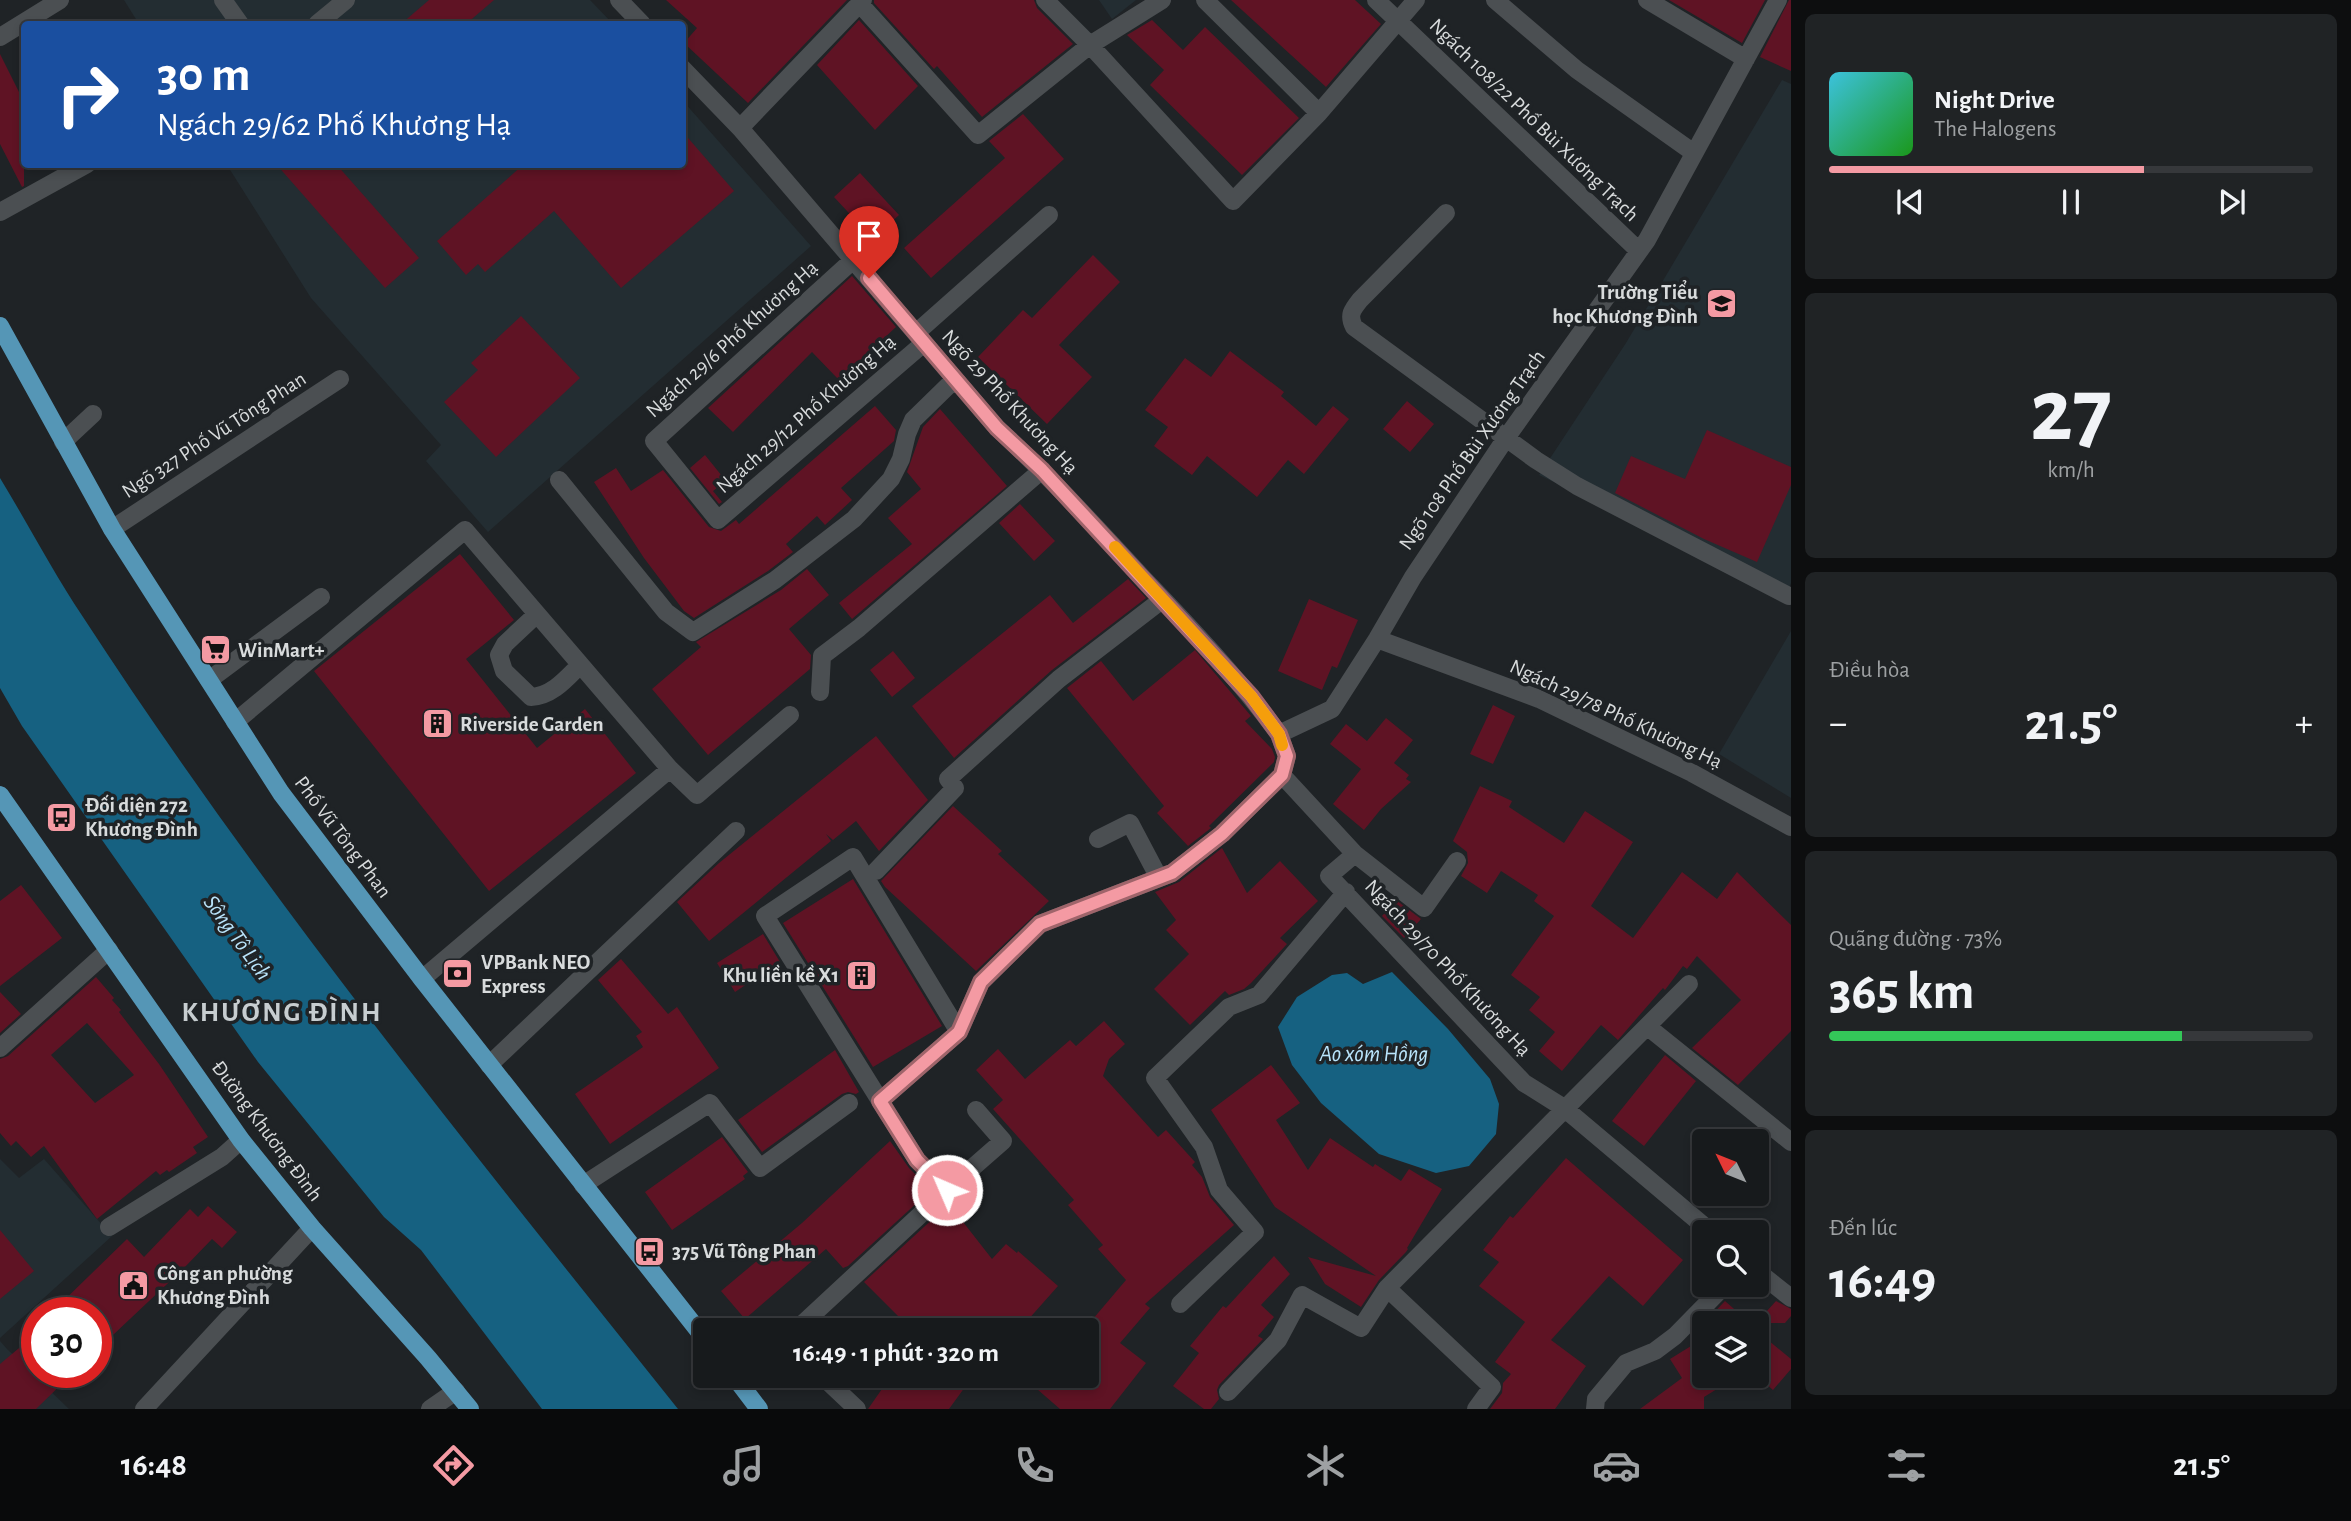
<!DOCTYPE html>
<html lang="vi">
<head>
<meta charset="utf-8">
<style>
  body { margin:0; font-family:"Alegreya Sans",sans-serif; background:#202325; color:#f1f3f6; height:100vh; display:flex; flex-direction:column; font-size:26px; white-space:nowrap }
  * { box-sizing:border-box; margin:0 }
  p { font-size:23px; color:#9ea1a3 }
  .icon { flex:none; width:38px; height:38px; fill:none; stroke:currentColor; stroke-width:2; stroke-linecap:round; stroke-linejoin:round }
  .map { position:relative; flex:1; overflow:hidden }
  .sheet { display:flex; flex-direction:column; gap:14px; padding:14px; background:#0d0e0f; width:560px }
  .sheet>* { flex:none }
  .guide { position:absolute; left:21px; top:21px; width:665px; height:147px; border-radius:7px; box-shadow:0 4px 10px #0003,0 0 0 2px #36383b; background:#1a4fa0; color:#fff; overflow:hidden }
  .needle { width:46px; rotate:313deg }
  .fabs { position:absolute; left:1692px; top:1129px; display:grid; gap:14px }
  .fabs a { display:grid; place-items:center; width:77px; height:77px; border-radius:7px; background:#171a1c; box-shadow:0 4px 10px #0003,0 0 0 2px #36383b; font-size:35px }
  .speed { position:absolute; left:21px; top:1297px; display:flex; gap:14px; font-size:35px; font-weight:700; text-align:center }
  .speed>* { display:grid; place-content:center; width:91px; height:91px; border-radius:50%; background:#171a1c; box-shadow:0 4px 10px #0003,0 0 0 2px #36383b; line-height:1 }
  .speed .limit { border:10px solid #d22; background:#fff; color:#111 }
  .pin { position:absolute; display:grid; place-items:center; width:60px; height:60px; color:#fff; margin:-72px -30px; border-radius:50% 50% 50% 0; rotate:-45deg; box-shadow:0 0 7px #0007 }
  .pin .icon { rotate:45deg }
  .me { position:absolute; width:77px; margin:-38px; rotate:315deg; stroke-linejoin:round; filter:drop-shadow(0 0 5px #0008) }
  .turn { display:flex; align-items:center; gap:24px; height:147px; padding:0 21px; font-size:32px }
  .turn .icon { width:91px; height:91px; stroke-width:2.5 }
  .turn b { display:block; font-size:49px; line-height:60px }
  .big { font-size:52px; font-weight:700; line-height:1.1 }
  .sheet .tile { flex:1; display:flex; flex-direction:column; justify-content:center; gap:10px; min-width:0; padding:0 24px; border-radius:10px; background:#202325 }
  .sheet .dial { align-items:center; gap:0 }
  .dial b { font-size:91px; line-height:1 }
  .song { display:flex; align-items:center; gap:21px }
  .cover { width:84px; height:84px; border-radius:10px; background:linear-gradient(135deg,hsl(190 70% 55%),hsl(120 70% 35%)) }
  .played { height:7px; border-radius:4px; background:linear-gradient(90deg,#f49aa3 65%,#36383b 65%) }
  .keys { display:flex; justify-content:space-around; direction:ltr }
  .heat { display:flex; justify-content:space-between; align-items:center; font-size:38px; direction:ltr }
  .charge { height:10px; border-radius:5px; background:linear-gradient(90deg,#34c759 73%,#36383b 0) }
  .trip { position:absolute; left:693px; top:1318px; width:406px; height:70px; border-radius:7px; background:#171a1c; box-shadow:0 4px 10px #0003,0 0 0 2px #36383b; font-weight:700; line-height:70px; text-align:center }
  .tab-bar { display:flex; height:112px; justify-content:space-around; align-items:center; background:#090a0b; color:#9ea1a3 }
  .tab-bar .icon { width:49px; height:49px }
  .tab-bar .on { color:#f49aa3 }
  .tab-bar b { font-size:32px; color:#f1f3f6 }
  main { display:flex; flex:1; min-height:0 }
  .map>svg:first-child { display:block }
  .built { fill:#232d32 }
  .water { fill:#166181 }
  .building { fill:#5f1324; fill-rule:evenodd }
  .lines { fill:none; stroke-linecap:round; stroke-linejoin:round }
  .minor { stroke:#4b4f52; stroke-width:18 }
  .major { stroke:#5596b6; stroke-width:18 }
  .route-casing { stroke:#9f646a; stroke-width:18 }
  .route { stroke:#f49aa3; stroke-width:12 }
  .slow { stroke:#f59e0b; stroke-width:12 }
  .labels { text-anchor:middle; dominant-baseline:central; stroke-width:7; stroke-linejoin:round; paint-order:stroke }
  .street-label { font-size:21px; fill:#d8dbdc; stroke:#1f2326 }
  .poi-label { font-size:21px; font-weight:bold; fill:#d8dbdc; stroke:#1f2326; text-anchor:start }
  .water-label { font-size:23px; font-style:italic; fill:#b9e4fb; stroke:#1f2326 }
  .district-label { font-size:28px; font-weight:bold; letter-spacing:2px; fill:#c7cdd0; stroke:#1f2326 }
</style>
</head>
<body>
<main>
<div class="map">
<svg width="1791" height="1409" viewBox="0 0 1791 1409">
  <rect width="100%" height="100%" fill="#1f2326"/>
  <path class="built" d="M124 0H590L613 24H139Z
    M1099 0H1136L1112 19Z
    M1782 80 1791 84V583L1787 593 1539 475 1626 343Z
    M683 101 811 246 488 532 426 461 441 445 311 298 227 165 682 164Z
    M1791 631V798L1719 754Z
    M0 1159 19 1178 44 1159 112 1236 0 1338Z
    M0 1341 7 1349 69 1409H0Z"/>
  <path class="water" d="M0 478C28 524 53 572 83 617 263 894 472 1151 678 1409H542L421 1250 384 1217 258 1062 22 726 0 688Z
    M1392 972 1448 1029 1490 1079 1499 1104 1496 1134 1469 1166 1436 1173 1379 1154 1321 1103 1292 1065 1278 1027 1297 997 1332 975 1347 973 1363 984Z"/>
  <path class="building" d="M429 0H494L466 24H401Z
    M666 0H847L748 103 684 43 697 28Z
    M874 0H1034L1037 8 1073 44 982 117 937 66 934 69 874 3Z
    M1231 0H1355L1381 24 1326 87Z
    M1669 0H1765L1742 43Z
    M1789 0H1791V71L1760 57Z
    M859 20 918 86 875 130 817 65Z
    M1152 20 1183 50 1205 27 1299 118 1242 175 1150 85 1164 70 1127 35Z
    M0 54 24 102V186L22 187 0 144Z
    M1023 114 1064 159 931 278 904 248 1005 158 989 141Z
    M682 131 734 191 621 288 554 211 485 272 478 264 466 275 437 241 524 164H682Z
    M276 164H336L419 258 385 288Z
    M860 173 899 215 873 239 834 197Z
    M1093 255 1120 282 1059 345 1092 377 1047 424 978 357 1023 310 1032 318Z
    M852 276 896 327 839 380 812 352 733 432 708 408Z
    M521 316 580 378 496 457 444 402 478 370 471 363Z
    M1230 351 1284 392 1281 396 1316 426 1333 406 1349 419 1304 474 1288 460 1257 497 1207 456 1192 475 1154 446 1168 427 1145 410 1185 358 1211 377Z
    M1407 401 1434 424 1410 452 1383 429Z
    M875 406 896 430 894 441 841 488 852 500 825 525 817 516 786 544 793 552 768 571 694 618 684 611 644 558 594 482 616 468 631 491 663 470 709 527 721 531 736 520 739 524Z
    M940 409 1007 486 852 619 839 603 912 544 888 518 921 489 907 472 923 427Z
    M1707 430 1791 467V485L1757 562 1704 539 1615 493 1631 456 1685 479Z
    M705 455 726 481 713 491 722 502 719 504 690 468Z
    M1020 504 1055 541 1034 561 999 523Z
    M460 554 514 620 466 659 537 748 585 709 636 773 489 891 314 671Z
    M807 569 829 595 789 629 811 655 810 669 708 755 652 689 701 647 696 642 781 590Z
    M1128 579 1146 598 1052 670 954 758 912 706 1050 595 1073 623Z
    M1309 599 1358 620 1337 668 1332 666 1322 690 1278 671Z
    M1195 650 1251 716 1245 721 1272 749 1275 757 1274 762 1209 826 1211 828 1188 846 1157 813 1164 806 1067 688 1101 661 1133 701Z
    M893 651 915 678 892 697 870 670Z
    M1493 705 1515 716 1493 764 1470 754Z
    M1386 718 1413 740 1394 763 1409 775 1406 779 1411 782 1381 809 1364 830 1333 804 1361 769 1330 744 1346 724 1367 741Z
    M876 736 928 800 879 851 856 821 833 840 826 834 831 841 709 941 677 902 719 863Z
    M1480 786 1512 801 1509 807 1564 843 1585 811 1633 842 1591 906 1633 938 1682 872 1717 899 1737 872 1791 925V1031L1738 1085 1692 1048 1741 1000 1697 956 1687 969 1683 966 1665 990 1663 988 1618 1040 1601 1025 1562 1071 1539 1051 1555 1032 1529 1010 1540 997 1511 975 1554 916 1534 901 1538 895 1501 871 1487 893 1461 876 1468 863 1467 852 1453 841Z
    M953 806 1002 851 998 854 1049 901 976 971 885 887 881 881Z
    M1222 848 1247 893 1280 861 1318 901 1280 938 1287 944 1251 983 1244 989 1229 995 1225 991 1190 1025 1154 989 1189 954 1166 930 1176 920 1155 892 1179 882Z
    M853 879 942 1026 873 1067 783 923Z
    M21 885 62 938 0 986V901Z
    M1396 900 1421 919 1404 938 1382 916Z
    M763 934 780 962 735 992 717 963Z
    M621 959 668 1014 677 1007 719 1068 610 1144 575 1094 643 1047 636 1036 642 1032 598 980Z
    M96 977 114 998 112 1000 121 1010 119 1012 159 1064 208 1137 193 1147 197 1153 169 1172 167 1170 160 1175 156 1171 97 1219 44 1146 31 1157 16 1141 11 1146 0 1133V1059L8 1056ZM87 1023 134 1075 95 1103 51 1055Z
    M0 992 21 1014 0 1033Z
    M1104 1021 1125 1044 1109 1059 1103 1076 1158 1137 1166 1130 1195 1162 1192 1165 1202 1177 1210 1197 1234 1225 1145 1304 1150 1308 1120 1343 1146 1363 1110 1409H1060L1022 1376H1087V1326L1126 1280 1098 1249 1103 1245 1068 1205 1074 1200 993 1109 1003 1100 976 1070 998 1049 1025 1079 1070 1040 1076 1046Z
    M835 1050 859 1092 856 1094 848 1092 842 1094 762 1152 738 1120Z
    M1665 1055 1696 1081 1644 1146 1612 1121Z
    M1271 1065 1300 1103 1276 1120 1308 1170 1330 1138 1373 1167 1375 1164 1401 1181 1409 1169 1442 1189 1407 1248 1408 1249 1406 1252 1379 1280 1361 1307 1325 1284 1308 1257 1376 1276 1275 1207 1211 1110Z
    M722 1137 748 1172 743 1176 745 1179 672 1230 645 1192Z
    M890 1141 909 1168 931 1190 848 1266 843 1268 826 1249 745 1319 721 1291 802 1223Z
    M1566 1158 1683 1260 1643 1306 1609 1276 1551 1340 1586 1366 1555 1409H1490L1502 1393 1503 1383 1511 1374 1495 1362 1525 1322 1479 1286 1499 1262 1483 1250 1510 1216 1513 1218Z
    M949 1204 992 1259 1006 1244 1017 1253 1018 1251 1058 1286 1019 1330H912L864 1282Z
    M208 1206 237 1232 222 1248 212 1239 183 1269 96 1351V1312H52L127 1239 144 1257 190 1209 198 1217Z
    M0 1230 34 1271 0 1299Z
    M1274 1256 1290 1274 1261 1305 1274 1317 1258 1336 1263 1339 1219 1385 1217 1390 1219 1399 1211 1409H1204L1173 1386 1199 1353 1190 1346 1223 1306 1226 1308Z
    M1725 1301 1750 1323H1704Z
    M1776 1301 1791 1309V1316L1785 1323H1756Z
    M1757 1331 1791 1359V1369L1773 1390 1757 1376Z
    M37 1333V1372H74L36 1409H0V1364Z
    M1704 1338V1376H1738L1704 1397V1409H1640L1682 1378 1670 1359Z
    M891 1376H973L949 1409H868Z"/>
  <g class="lines">
    <path class="minor" d="M223 0 240 24
      M619 0 642 24
      M1045 0 1090 45 1233 201 1319 113 1416 0
      M1205 0 1319 113
      M1376 0 1639 251
      M1495 0 1577 70 1694 153
      M1647 0 1746 59
      M859 3 978 135 1090 45 1162 0
      M317 24 346 0
      M0 37 60 0
      M682 68 740 128 997 428C1048 475 1095 526 1142 577 1190 627 1238 678 1279 734L1332 709 1377 639 1413 577 1506 438 1647 240 1778 0
      M740 128 863 0
      M0 212 87 164
      M1446 213 1360 300C1352 310 1348 315 1354 327L1536 460 1577 486 1789 596
      M853 260 654 441 718 520 924 343
      M916 333 1049 215
      M63 442 93 414
      M559 480 666 612 693 632 775 580 854 519 891 479 901 459 907 434 913 420 955 379
      M112 529 340 379
      M537 614 505 644 499 655 504 671 531 697C552 696 566 679 580 665
      M1377 639 1539 699 1692 773 1791 827
      M209 680 321 597
      M820 692 822 656 859 628 1042 470
      M235 722 465 530 670 769 422 979
      M1279 734 1287 756 1282 775 1355 854 1424 908 1457 861
      M670 769 697 795 790 715
      M1098 839 1130 823 1159 878
      M1355 854 1329 876 1524 1083 1564 1108 1711 1232
      M876 871 955 788 948 779 1059 679 1163 599
      M1648 1027 1791 1142
      M0 1048 109 950
      M489 1065 736 831
      M880 1101 959 1032 981 982 1040 924 1172 873 1222 834 1282 775
      M583 1185 710 1103 760 1168 849 1103
      M947 1190 1003 1141 976 1110
      M109 1227 222 1157 241 1140
      M1757 1271 1791 1298
      M1387 1288 1492 1387 1476 1409
      M1180 1304 1255 1232 1219 1190 1204 1147 1155 1078 1229 1007 1259 995 1346 892
      M796 1330 947 1190 917 1160 765 916 853 857 959 1032
      M822 1376 857 1409
      M1228 1392 1278 1340 1302 1295 1361 1328 1387 1288 1689 984
      M144 1409 312 1228
      M430 1409 456 1391
      M1595 1409 1596 1399 1626 1363 1655 1351 1675 1336 1726 1284"/>
    <path class="major" d="M0 326 112 529 281 793 422 979 705 1339
      M0 795 241 1140 312 1228 428 1358 470 1409
      M734 1376 759 1409"/>
  </g>
  <g class="lines">
    <defs>
      <path id="route" d="M869 278 997 428 1042 470 1251 696 1279 734 1287 756 1282 775 1222 834 1172 873 1040 924 981 982 959 1032 880 1101 917 1160 947 1190"/>
    </defs>
    <use href="#route" class="route-casing"/>
    <use href="#route" class="route"/>
    <path class="slow" d="M1115 547 1251 696 1279 734 1282 745"/>
  </g>
  <defs>
    <symbol id="school-square" viewBox="-11 -11 22 22"><rect x="-9" y="-9" width="18" height="18" rx="4" fill="#f49aa3" stroke="#1f2326"/><path d="M0-5L7-2L0 1L-7-2ZM-4 1L0 2.5L4 1V4Q0 6-4 4Z" fill="#111"/></symbol>
    <symbol id="supermarket-square" viewBox="-11 -11 22 22"><rect x="-9" y="-9" width="18" height="18" rx="4" fill="#f49aa3" stroke="#1f2326"/><path d="M-6-5.5h2.5l.6 2H6L4.5 2H-2.5L-4.4-4H-6ZM-1.5 3.2a1.3 1.3 0 1 0 .1 0ZM3 3.2a1.3 1.3 0 1 0 .1 0Z" fill="#111"/></symbol>
    <symbol id="building-square" viewBox="-11 -11 22 22"><rect x="-9" y="-9" width="18" height="18" rx="4" fill="#f49aa3" stroke="#1f2326"/><path d="M-4-6H4V6H1V3H-1V6H-4ZM-2.5-4.3h1.7v1.8h-1.7ZM.8-4.3h1.7v1.8H.8ZM-2.5-1h1.7V.8h-1.7ZM.8-1h1.7V.8H.8Z" fill="#111"/></symbol>
    <symbol id="bus-square" viewBox="-11 -11 22 22"><rect x="-9" y="-9" width="18" height="18" rx="4" fill="#f49aa3" stroke="#1f2326"/><path d="M-5-6H5V4H4V6H2V4H-2V6H-4V4H-5ZM-3.5-4V0h7V-4ZM-3.5 1.2v1.5H-2V1.2ZM2 1.2v1.5H3.5V1.2Z" fill="#111"/></symbol>
    <symbol id="bank-square" viewBox="-11 -11 22 22"><rect x="-9" y="-9" width="18" height="18" rx="4" fill="#f49aa3" stroke="#1f2326"/><path d="M-6-4H6V4H-6ZM0-2.3a2.3 2.3 0 1 0 0 4.6a2.3 2.3 0 1 0 0-4.6Z" fill="#111"/></symbol>
    <symbol id="civic-square" viewBox="-11 -11 22 22"><rect x="-9" y="-9" width="18" height="18" rx="4" fill="#f49aa3" stroke="#1f2326"/><path d="M-.6-6.5H3V-4.5H.6V-3L4-1V1h2V6H-6V1h2V-1L-.6-3ZM-1.2 2.5V6h2.4V2.5Z" fill="#111"/></symbol>
  </defs>
  <g fill-rule="evenodd">
    <use href="#school-square" x="1704" y="286" width="35" height="35"/>
    <use href="#supermarket-square" x="198" y="632" width="35" height="35"/>
    <use href="#building-square" x="420" y="706" width="35" height="35"/>
    <use href="#bus-square" x="44" y="800" width="35" height="35"/>
    <use href="#bank-square" x="440" y="956" width="35" height="35"/>
    <use href="#building-square" x="844" y="958" width="35" height="35"/>
    <use href="#bus-square" x="632" y="1234" width="35" height="35"/>
    <use href="#civic-square" x="116" y="1268" width="35" height="35"/>
  </g>
  <g class="labels">
    <g class="street-label">
      <text transform="translate(1534 120) rotate(44)">Ngách 108/22 Phố Bùi Xương Trạch</text>
      <text transform="translate(732 339) rotate(-42)">Ngách 29/6 Phố Khương Hạ</text>
      <text transform="translate(1010 402) rotate(47)">Ngõ 29 Phố Khương Hạ</text>
      <text transform="translate(806 414) rotate(-41)">Ngách 29/12 Phố Khương Hạ</text>
      <text transform="translate(214 435) rotate(-33)">Ngõ 327 Phố Vũ Tông Phan</text>
      <text transform="translate(1472 450) rotate(-55)">Ngõ 108 Phố Bùi Xương Trạch</text>
      <text transform="translate(1616 714) rotate(25)">Ngách 29/78 Phố Khương Hạ</text>
      <text transform="translate(343 837) rotate(53)">Phố Vũ Tông Phan</text>
      <text transform="translate(1448 968) rotate(47)">Ngách 29/70 Phố Khương Hạ</text>
      <text transform="translate(267 1131) rotate(53)">Đường Khương Đình</text>
    </g>
    <g class="poi-label">
      <text x="1698" y="292" text-anchor="end">Trường Tiểu<tspan x="1698" dy="24">học Khương Đình</tspan></text>
      <text x="238" y="650">WinMart+</text>
      <text x="460" y="724">Riverside Garden</text>
      <text x="85" y="805">Đối diện 272<tspan x="85" dy="24">Khương Đình</tspan></text>
      <text x="481" y="962">VPBank NEO<tspan x="481" dy="24">Express</tspan></text>
      <text x="839" y="975" text-anchor="end">Khu liền kề X1</text>
      <text x="672" y="1251">375 Vũ Tông Phan</text>
      <text x="157" y="1273">Công an phường<tspan x="157" dy="24">Khương Đình</tspan></text>
    </g>
    <g class="water-label">
      <text transform="translate(237 938) rotate(54)">Sông Tô Lịch</text>
      <text x="1374" y="1054">Ao xóm Hồng</text>
    </g>
    <g class="district-label">
      <text x="282" y="1013">KHƯƠNG ĐÌNH</text>
    </g>
  </g>
</svg>
<div class="fabs">
<a><svg class="needle" viewBox="-14 -14 28 28"><path d="M0-13l5 13h-10z" fill="#e53935"/><path d="M0 13l5-13h-10z" fill="#9ea1a3"/></svg></a>
<a><svg class="icon" aria-label="search" viewBox="0 0 24 24"><circle cx="10" cy="10" r="6"/><path d="M15 15l6 6"/></svg></a>
<a><svg class="icon" aria-label="layers" viewBox="0 0 24 24"><path d="M12 4l9 5-9 5-9-5zM3 14l9 5 9-5"/></svg></a>
</div>
<div class="speed"><div class="limit">30</div></div>
<div class="pin" style="left:869px;top:278px;background:#d93025"><svg class="icon" aria-label="arrive" viewBox="0 0 24 24"><path d="M6 21V4h12l-3 4 3 4H6"/></svg></div>
<svg class="me" style="left:947px;top:1190px" viewBox="-20 -20 40 40"><circle r="17" fill="#f49aa3" stroke="#fff" stroke-width="3"/><path d="M0-11L8 9 0 5-8 9z" fill="#fff"/></svg>
<div class="trip">16:49 · 1 phút · 320 m</div>
<div class="guide">
<div class="turn"><svg class="icon" aria-label="right" viewBox="0 0 24 24"><path d="M7 20v-9h11M14 6l5 5-5 5"/></svg><div><b>30 m</b>Ngách 29/62 Phố Khương Hạ</div></div>
</div>
</div>
<section class="sheet">
<div class="tile">
<div class="song"><i class="cover"></i><div><b>Night Drive</b><p>The Halogens</p></div></div>
<div class="played"></div>
<div class="keys"><svg class="icon" aria-label="previous" viewBox="0 0 24 24"><path d="M18 5L8 12l10 7zM5 5v14"/></svg><svg class="icon" aria-label="pause" viewBox="0 0 24 24"><path d="M8 5v14M16 5v14"/></svg><svg class="icon" aria-label="next" viewBox="0 0 24 24"><path d="M6 5l10 7-10 7zM19 5v14"/></svg></div>
</div>
<div class="tile dial"><b>27</b><p>km/h</p></div>
<div class="tile"><p>Điều hòa</p>
<div class="heat"><a>−</a><b class="big">21.5°</b><a>+</a></div>
</div>
<div class="tile"><p>Quãng đường · 73%</p><b class="big">365 km</b><div class="charge"></div></div>
<div class="tile"><p>Đến lúc</p><b class="big">16:49</b></div>
</section>
</main>
<nav class="tab-bar">
<b>16:48</b>
<svg class="icon on" aria-label="directions" viewBox="0 0 24 24"><path d="M12 3l9 9-9 9-9-9zM9 14v-3h6M13 9l2 2-2 2"/></svg>
<svg class="icon" aria-label="music" viewBox="0 0 24 24"><path d="M9 18V5l10-2v13"/><circle cx="6" cy="18" r="3"/><circle cx="16" cy="16" r="3"/></svg>
<svg class="icon" aria-label="phone" viewBox="0 0 24 24"><path d="M5 4h4l2 5-3 2q2 4 5 5l2-3 5 2v4C11 20 4 13 5 4z"/></svg>
<svg class="icon" aria-label="climate" viewBox="0 0 24 24"><path d="M12 3v18M4 7l16 10M4 17L20 7"/></svg>
<svg class="icon" aria-label="car" viewBox="0 0 24 24"><path d="M5 17H2v-5l4-1 3-4h7l3 4 3 1v5h-3M9 17h6M6 11h13"/><circle cx="7" cy="17" r="2"/><circle cx="17" cy="17" r="2"/></svg>
<svg class="icon" aria-label="filters" viewBox="0 0 24 24"><path d="M4 7h16M4 17h16"/><circle cx="9" cy="7" r="2"/><circle cx="15" cy="17" r="2"/></svg>
<b>21.5°</b>
</nav>
</body>
</html>
